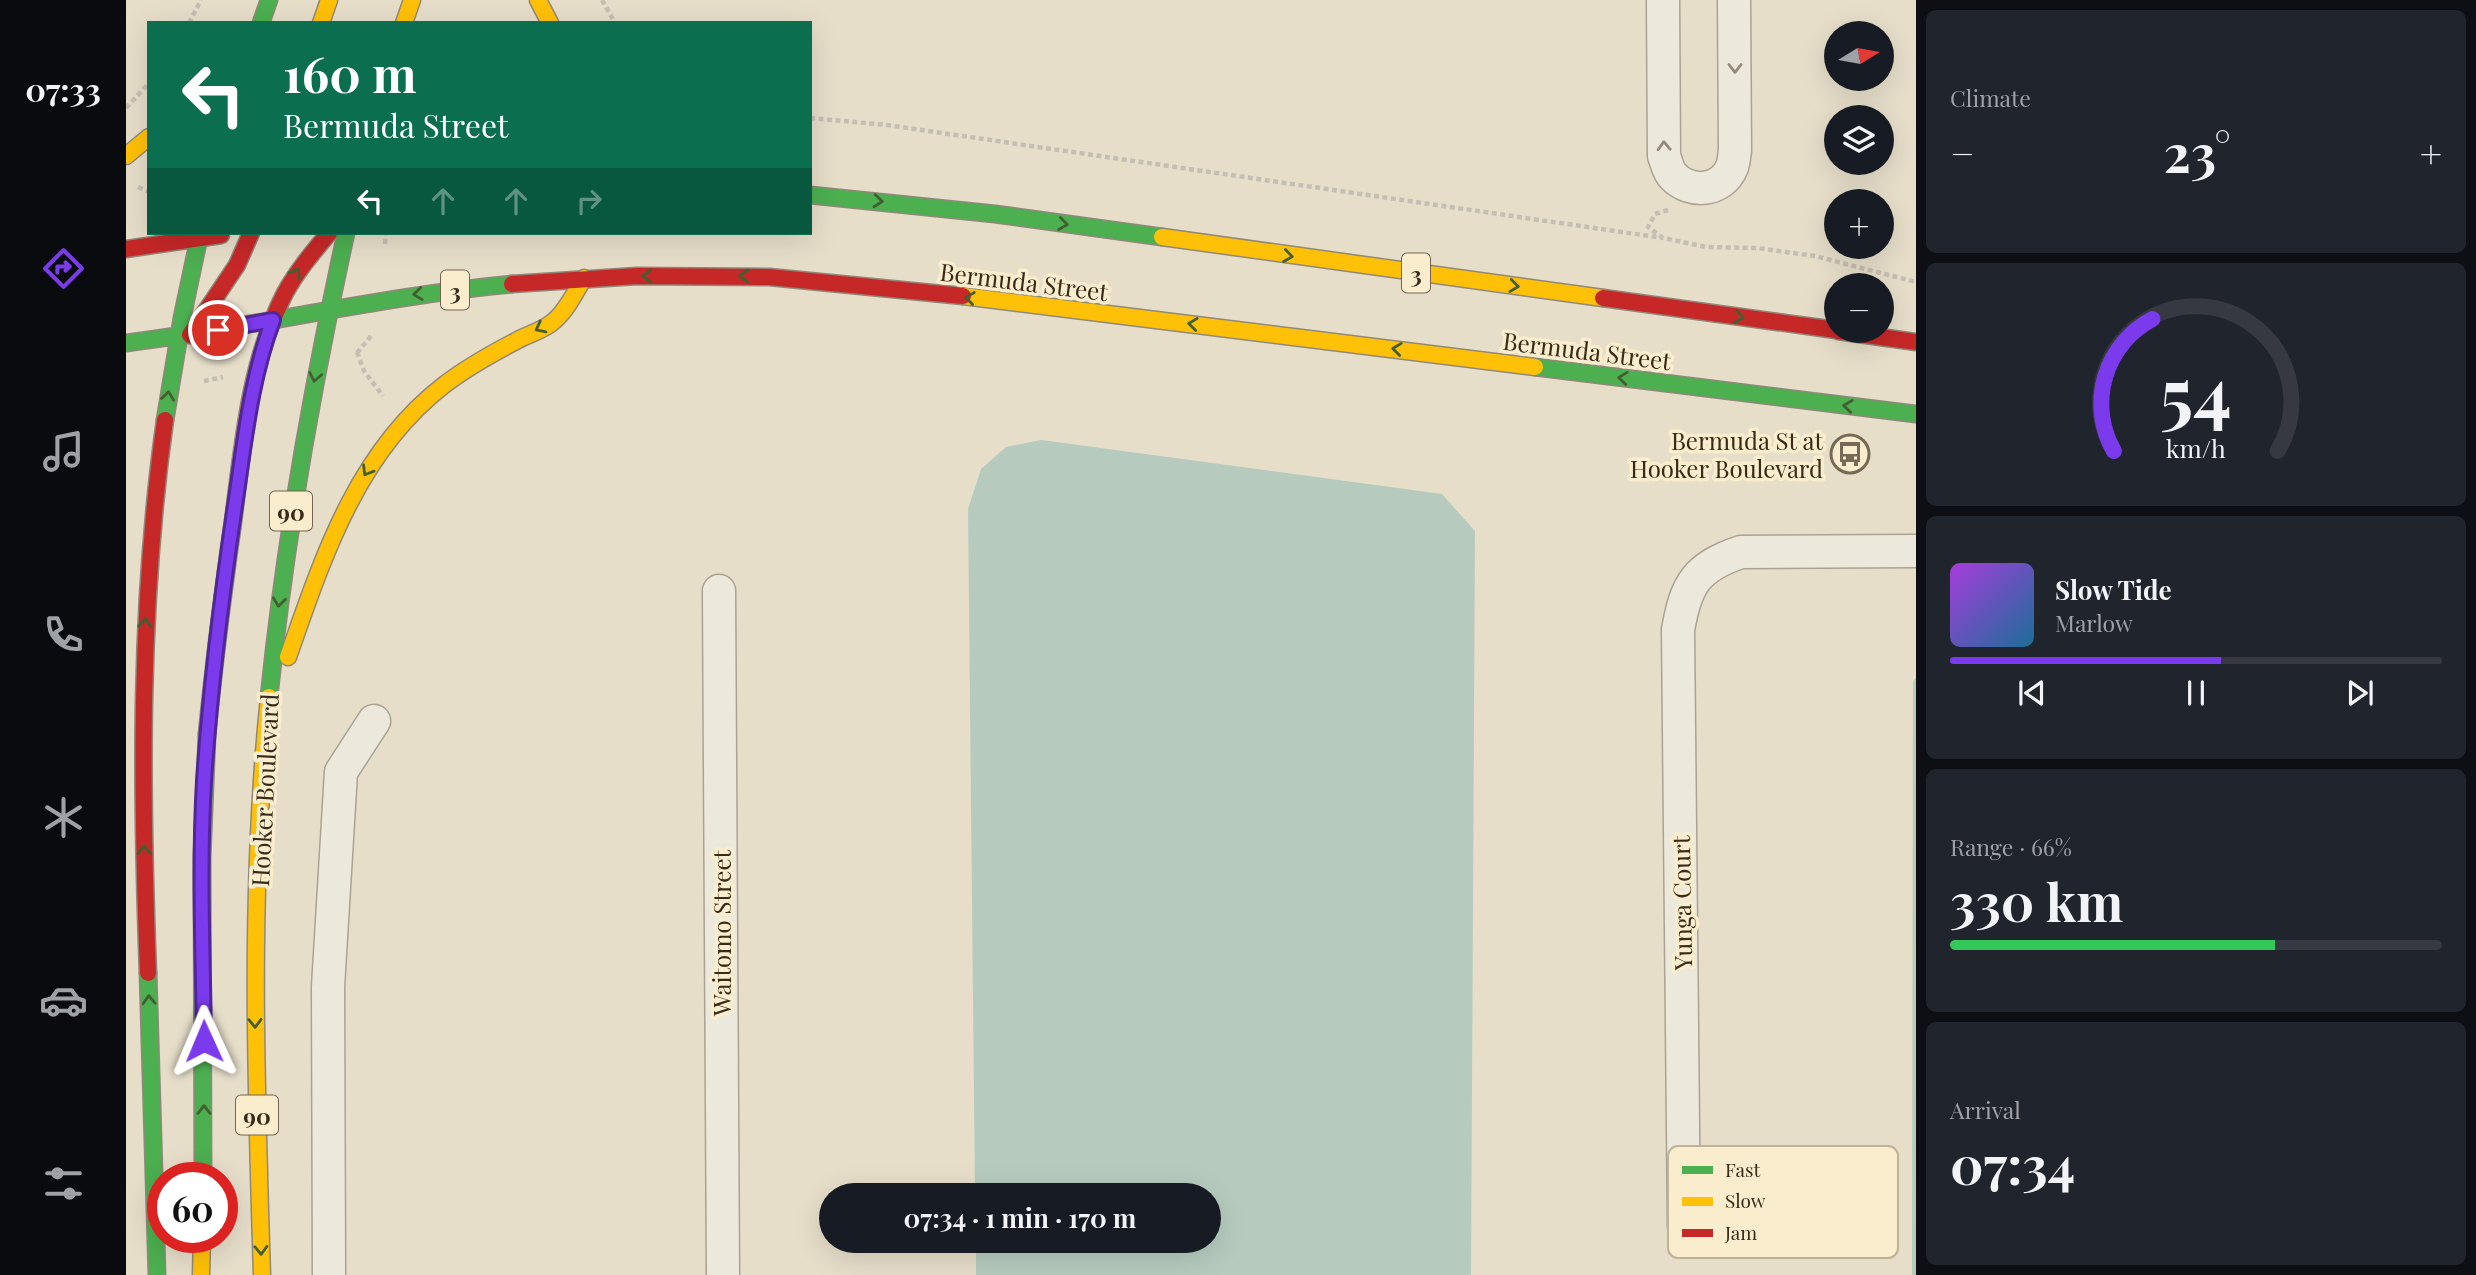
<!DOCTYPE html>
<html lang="en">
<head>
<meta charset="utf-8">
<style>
  body { margin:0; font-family:"Playfair Display",serif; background:#20242c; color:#f1f3f6; height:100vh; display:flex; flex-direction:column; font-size:26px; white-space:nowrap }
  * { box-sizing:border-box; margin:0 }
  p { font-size:23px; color:#9ea1a6 }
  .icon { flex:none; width:38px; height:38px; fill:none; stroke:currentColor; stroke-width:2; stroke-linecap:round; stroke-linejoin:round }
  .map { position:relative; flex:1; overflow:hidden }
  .panel { display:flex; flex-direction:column; gap:10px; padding:10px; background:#0d0f14; width:560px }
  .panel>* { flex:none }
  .guide { position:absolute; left:21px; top:21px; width:665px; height:214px; border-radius:0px; box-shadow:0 7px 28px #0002; background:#0b6e4f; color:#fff; overflow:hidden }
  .needle { width:46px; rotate:79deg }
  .tools { position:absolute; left:1698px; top:21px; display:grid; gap:14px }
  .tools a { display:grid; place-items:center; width:70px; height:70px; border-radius:50%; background:#171b24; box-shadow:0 7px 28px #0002; font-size:35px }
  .speed { position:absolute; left:21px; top:1162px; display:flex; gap:14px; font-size:35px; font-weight:700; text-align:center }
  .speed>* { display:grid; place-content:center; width:91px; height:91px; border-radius:50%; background:#171b24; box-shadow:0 7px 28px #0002; line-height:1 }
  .speed .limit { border:10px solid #d22; background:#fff; color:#111 }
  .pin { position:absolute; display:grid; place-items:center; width:60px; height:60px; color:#fff; margin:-30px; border:4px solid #fff; border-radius:50%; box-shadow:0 2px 7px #0007 }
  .me { position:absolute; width:77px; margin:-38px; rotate:359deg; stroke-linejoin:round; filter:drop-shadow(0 0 5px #0008) }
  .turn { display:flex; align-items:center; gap:24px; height:147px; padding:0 21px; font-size:32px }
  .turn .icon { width:91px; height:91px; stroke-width:2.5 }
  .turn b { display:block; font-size:49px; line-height:60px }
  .lanes { display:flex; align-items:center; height:66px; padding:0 21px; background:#0003; justify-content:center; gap:35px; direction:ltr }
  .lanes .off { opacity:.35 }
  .big { font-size:52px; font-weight:700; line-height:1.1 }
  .panel .card { flex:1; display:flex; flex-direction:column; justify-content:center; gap:10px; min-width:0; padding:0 24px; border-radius:10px; background:#20242c }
  .panel .dial { align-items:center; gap:0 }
  .dial svg { height:182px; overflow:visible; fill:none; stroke:#363941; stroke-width:7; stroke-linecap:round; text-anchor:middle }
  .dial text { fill:#f1f3f6; stroke:none }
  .song { display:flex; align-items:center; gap:21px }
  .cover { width:84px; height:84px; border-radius:10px; background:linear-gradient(135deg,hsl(280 70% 55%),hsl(200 70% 35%)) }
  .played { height:7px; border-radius:4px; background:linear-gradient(90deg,#7c3aed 55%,#363941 55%) }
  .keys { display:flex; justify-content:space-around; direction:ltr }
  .heat { display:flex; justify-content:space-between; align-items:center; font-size:38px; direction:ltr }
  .charge { height:10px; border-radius:5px; background:linear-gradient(90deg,#34c759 66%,#363941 0) }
  .trip { position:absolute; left:693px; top:1183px; width:402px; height:70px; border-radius:35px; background:#171b24; box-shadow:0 7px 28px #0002; font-weight:700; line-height:70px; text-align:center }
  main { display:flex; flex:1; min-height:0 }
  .dock { display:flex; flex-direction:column; width:126px; justify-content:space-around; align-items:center; background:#090b0e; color:#9ea1a6 }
  .dock .icon { width:49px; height:49px }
  .dock .selected { color:#7c3aed }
  .dock b { font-size:32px; color:#f1f3f6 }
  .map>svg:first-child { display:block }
  .water { fill:#b6cbbe }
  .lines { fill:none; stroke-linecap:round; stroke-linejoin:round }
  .street-casing { stroke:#aba293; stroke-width:35 }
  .fast-casing { stroke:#90887a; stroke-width:19 }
  .slow-casing { stroke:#90887a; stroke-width:19 }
  .jam-casing { stroke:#90887a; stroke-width:19 }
  .path { stroke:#c5bfb3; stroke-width:4.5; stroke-dasharray:5 3.5; stroke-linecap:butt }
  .street { stroke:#ede8dc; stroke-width:32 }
  .fast { stroke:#4caf50; stroke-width:16 }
  .slow { stroke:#ffc107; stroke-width:16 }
  .jam { stroke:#c62828; stroke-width:16 }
  .oneway { stroke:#94897b }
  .oneway2 { stroke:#415f30 }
  .route-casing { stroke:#51269a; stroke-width:18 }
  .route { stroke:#7c3aed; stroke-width:12 }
  .labels { text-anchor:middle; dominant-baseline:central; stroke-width:7; stroke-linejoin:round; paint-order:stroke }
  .shield { fill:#f9edcd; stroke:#736450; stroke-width:2 }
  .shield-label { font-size:23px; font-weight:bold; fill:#3a2a1a }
  .street-label { font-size:24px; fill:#3a2a1a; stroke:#f9edcd }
  .poi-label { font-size:24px; fill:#3a2a1a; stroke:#f9edcd; text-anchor:end }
  .key { fill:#f9edcd; stroke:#c0b297; stroke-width:2 }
  .key-label { font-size:19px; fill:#3a2a1a }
</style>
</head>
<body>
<main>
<nav class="dock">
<b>07:33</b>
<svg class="icon selected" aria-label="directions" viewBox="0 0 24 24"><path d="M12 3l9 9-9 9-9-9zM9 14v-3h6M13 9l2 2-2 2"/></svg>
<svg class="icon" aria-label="music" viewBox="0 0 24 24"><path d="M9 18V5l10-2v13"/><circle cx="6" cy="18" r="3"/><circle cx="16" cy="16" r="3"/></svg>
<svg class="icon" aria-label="phone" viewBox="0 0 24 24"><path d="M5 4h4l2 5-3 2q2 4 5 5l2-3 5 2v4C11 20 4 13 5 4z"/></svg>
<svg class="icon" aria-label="climate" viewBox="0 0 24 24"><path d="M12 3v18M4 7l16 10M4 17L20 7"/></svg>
<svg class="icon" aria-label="car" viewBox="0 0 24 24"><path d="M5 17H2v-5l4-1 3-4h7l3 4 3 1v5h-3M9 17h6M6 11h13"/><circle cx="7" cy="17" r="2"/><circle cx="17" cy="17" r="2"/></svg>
<svg class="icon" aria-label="filters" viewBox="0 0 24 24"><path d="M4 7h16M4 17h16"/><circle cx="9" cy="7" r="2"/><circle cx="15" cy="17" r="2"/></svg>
</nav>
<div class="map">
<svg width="1790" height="1275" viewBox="0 0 1790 1275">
  <rect width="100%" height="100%" fill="#e6dec9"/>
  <path class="water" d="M915 440 1316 494 1349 531 1345 1275H850V1241H1083V1195H849L842 509 855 469 880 447Z
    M1790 678V1275H1786L1787 681Z"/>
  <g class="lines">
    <defs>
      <path id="street" d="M1537 0 1538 156C1541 163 1542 171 1547 176 1564 194 1596 192 1606 167 1608 162 1608 156 1609 151L1608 0
        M593 591 597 1275
        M1558 1226 1552 630C1560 584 1570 567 1615 552L1790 551
        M203 1275 202 987 215 772 248 721"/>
      <path id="fast" d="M135 23 143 0
        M684 195 869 214 1036 237
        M0 343C129 327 256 296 386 284
        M1409 367 1790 414
        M39 420 56 318 74 233
        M143 697C159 541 186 387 220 233
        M22 973 31 1275
        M77 1178 76 858 81 734"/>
      <path id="slow" d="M412 0 424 23
        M195 23 203 0
        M278 23 286 0
        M0 156 23 137
        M1036 237 1477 298
        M837 296 1409 367
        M162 657C197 557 231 452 318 385 340 368 365 354 390 341 402 334 417 331 428 321 441 310 449 292 458 278
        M75 1275 76 1237
        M136 1275C130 1083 123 889 143 697"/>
      <path id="jam" d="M0 249 95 235
        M386 284 511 276 643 277 837 296
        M1477 298 1710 330
        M1712 331 1790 342
        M64 335 111 265 125 233
        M81 734C88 663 97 592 107 522 117 445 123 363 159 293 171 271 187 252 203 233
        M22 973C15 788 13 604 39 420"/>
    </defs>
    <use href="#street" class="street-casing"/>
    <use href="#fast" class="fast-casing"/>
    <use href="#slow" class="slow-casing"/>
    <use href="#jam" class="jam-casing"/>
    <path class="path" d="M476 0 489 23
      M63 23 75 0
      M0 108 23 83
      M684 118 761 125 1537 238
      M12 187 23 192
      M1542 210 1529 214 1522 227 1537 238 1566 244 1580 247 1631 248 1689 256 1790 282
      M259 244 260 235
      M231 352 238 371 257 396
      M231 353 245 336
      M78 381 97 377"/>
    <use href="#street" class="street"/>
    <use href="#fast" class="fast"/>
    <use href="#slow" class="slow"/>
    <use href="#jam" class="jam"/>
  </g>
  <defs><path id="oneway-chevron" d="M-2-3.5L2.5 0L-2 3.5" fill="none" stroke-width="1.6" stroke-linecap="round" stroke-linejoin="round" transform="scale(1.75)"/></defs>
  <g class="oneway">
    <use href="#oneway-chevron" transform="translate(1609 68) rotate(90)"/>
    <use href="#oneway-chevron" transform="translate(1538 146) rotate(-92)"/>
  </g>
  <g class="oneway2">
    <use href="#oneway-chevron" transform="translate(752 201) rotate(6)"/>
    <use href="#oneway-chevron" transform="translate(937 224) rotate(8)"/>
    <use href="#oneway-chevron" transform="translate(1162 256) rotate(8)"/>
    <use href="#oneway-chevron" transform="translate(170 273) rotate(-59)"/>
    <use href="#oneway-chevron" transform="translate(521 276) rotate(180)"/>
    <use href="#oneway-chevron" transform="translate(618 276) rotate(-179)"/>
    <use href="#oneway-chevron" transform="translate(1388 286) rotate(7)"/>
    <use href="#oneway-chevron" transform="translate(292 294) rotate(173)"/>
    <use href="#oneway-chevron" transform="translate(844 298) rotate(-172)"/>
    <use href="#oneway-chevron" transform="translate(1613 317) rotate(8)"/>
    <use href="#oneway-chevron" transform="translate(1067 324) rotate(-173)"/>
    <use href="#oneway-chevron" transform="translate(414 328) rotate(153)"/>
    <use href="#oneway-chevron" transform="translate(1271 349) rotate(-173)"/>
    <use href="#oneway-chevron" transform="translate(189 377) rotate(101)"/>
    <use href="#oneway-chevron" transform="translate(1497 378) rotate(-173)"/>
    <use href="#oneway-chevron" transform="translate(42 396) rotate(-82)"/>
    <use href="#oneway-chevron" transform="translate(1722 406) rotate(-173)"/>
    <use href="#oneway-chevron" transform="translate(241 471) rotate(121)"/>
    <use href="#oneway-chevron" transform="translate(153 602) rotate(97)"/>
    <use href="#oneway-chevron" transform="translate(19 623) rotate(-87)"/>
    <use href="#oneway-chevron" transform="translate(18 850) rotate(-92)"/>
    <use href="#oneway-chevron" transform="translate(23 1000) rotate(-92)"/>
    <use href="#oneway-chevron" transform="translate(129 1023) rotate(89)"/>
    <use href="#oneway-chevron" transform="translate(78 1110) rotate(-90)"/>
    <use href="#oneway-chevron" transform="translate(135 1250) rotate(88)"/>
  </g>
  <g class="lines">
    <defs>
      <path id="route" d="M78 1041C77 955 73 868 78 781 84 691 95 601 108 512 118 448 124 380 147 320L92 330"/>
    </defs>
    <use href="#route" class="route-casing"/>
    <use href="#route" class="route"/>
  </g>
  <defs>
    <symbol id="bus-ring" viewBox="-11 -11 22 22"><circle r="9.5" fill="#f9edcd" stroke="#766957" stroke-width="1.5"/><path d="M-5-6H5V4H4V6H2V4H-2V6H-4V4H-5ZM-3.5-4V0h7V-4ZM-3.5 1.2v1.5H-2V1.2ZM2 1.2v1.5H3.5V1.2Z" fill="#766957"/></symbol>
  </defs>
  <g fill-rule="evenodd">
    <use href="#bus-ring" x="1702" y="432" width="44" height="44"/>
  </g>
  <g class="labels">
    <g class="shield">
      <rect x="1276" y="253.5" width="28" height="39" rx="5"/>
      <rect x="315" y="270.5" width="28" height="39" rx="5"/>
      <rect x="144" y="491.5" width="42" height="39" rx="5"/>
      <rect x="110" y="1095.5" width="42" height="39" rx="5"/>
    </g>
    <g class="shield-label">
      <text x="1290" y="273">3</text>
      <text x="329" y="290">3</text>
      <text x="165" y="511">90</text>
      <text x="131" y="1115">90</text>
    </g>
    <g class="street-label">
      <text transform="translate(898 281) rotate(7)">Bermuda Street</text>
      <text transform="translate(1461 350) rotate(7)">Bermuda Street</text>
      <text transform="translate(138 790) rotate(-87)">Hooker Boulevard</text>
      <text transform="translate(1555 903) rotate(-91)">Yunga Court</text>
      <text transform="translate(595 933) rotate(-90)">Waitomo Street</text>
    </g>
    <g class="poi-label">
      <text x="1697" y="440">Bermuda St at<tspan x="1697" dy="28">Hooker Boulevard</tspan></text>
    </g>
  </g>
  <rect x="1542" y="1146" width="230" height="112" rx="10" class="key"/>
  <rect x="1556" y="1166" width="31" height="8" fill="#4caf50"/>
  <rect x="1556" y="1197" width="31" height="9" fill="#ffc107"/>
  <rect x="1556" y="1229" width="31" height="8" fill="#c62828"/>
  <g class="key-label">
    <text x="1599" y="1177">Fast</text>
    <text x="1599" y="1208">Slow</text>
    <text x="1599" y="1240">Jam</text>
  </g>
</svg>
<div class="tools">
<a><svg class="needle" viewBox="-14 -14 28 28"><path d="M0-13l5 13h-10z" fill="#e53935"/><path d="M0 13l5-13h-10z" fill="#9ea1a6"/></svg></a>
<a><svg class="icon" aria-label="layers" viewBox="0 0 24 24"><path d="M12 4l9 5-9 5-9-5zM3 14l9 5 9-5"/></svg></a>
<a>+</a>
<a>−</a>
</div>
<div class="speed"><div class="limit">60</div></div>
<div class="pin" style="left:92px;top:330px;background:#d93025"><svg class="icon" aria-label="arrive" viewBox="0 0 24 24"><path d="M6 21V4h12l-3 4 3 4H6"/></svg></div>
<svg class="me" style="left:78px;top:1041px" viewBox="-20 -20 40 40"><path d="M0-17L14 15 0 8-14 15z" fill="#7c3aed" stroke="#fff" stroke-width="4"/></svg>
<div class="trip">07:34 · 1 min · 170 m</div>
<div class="guide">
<div class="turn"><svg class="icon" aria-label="left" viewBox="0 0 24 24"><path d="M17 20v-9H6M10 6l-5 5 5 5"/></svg><div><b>160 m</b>Bermuda Street</div></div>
<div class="lanes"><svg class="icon" aria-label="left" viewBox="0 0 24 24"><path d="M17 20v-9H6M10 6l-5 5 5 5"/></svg><svg class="icon off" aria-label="ahead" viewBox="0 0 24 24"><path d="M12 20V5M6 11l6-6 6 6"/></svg><svg class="icon off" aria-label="ahead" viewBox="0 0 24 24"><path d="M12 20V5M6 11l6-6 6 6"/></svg><svg class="icon off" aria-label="right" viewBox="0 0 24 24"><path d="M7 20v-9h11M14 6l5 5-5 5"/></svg></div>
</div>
</div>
<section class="panel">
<div class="card"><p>Climate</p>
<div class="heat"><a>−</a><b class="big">23°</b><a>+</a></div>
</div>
<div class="card dial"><svg viewBox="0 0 100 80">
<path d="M14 69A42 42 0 1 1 86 69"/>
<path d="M14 69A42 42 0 0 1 31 11" stroke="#7c3aed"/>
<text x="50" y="56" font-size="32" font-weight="700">54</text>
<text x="50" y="72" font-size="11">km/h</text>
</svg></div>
<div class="card">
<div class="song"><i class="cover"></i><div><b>Slow Tide</b><p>Marlow</p></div></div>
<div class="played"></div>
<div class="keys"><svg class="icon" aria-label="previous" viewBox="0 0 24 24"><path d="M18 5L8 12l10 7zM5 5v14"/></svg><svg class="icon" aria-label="pause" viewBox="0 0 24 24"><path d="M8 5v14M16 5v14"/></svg><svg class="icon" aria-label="next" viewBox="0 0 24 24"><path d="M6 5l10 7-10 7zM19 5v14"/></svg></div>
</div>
<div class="card"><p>Range · 66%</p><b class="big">330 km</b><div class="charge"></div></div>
<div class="card"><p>Arrival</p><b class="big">07:34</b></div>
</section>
</main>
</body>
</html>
